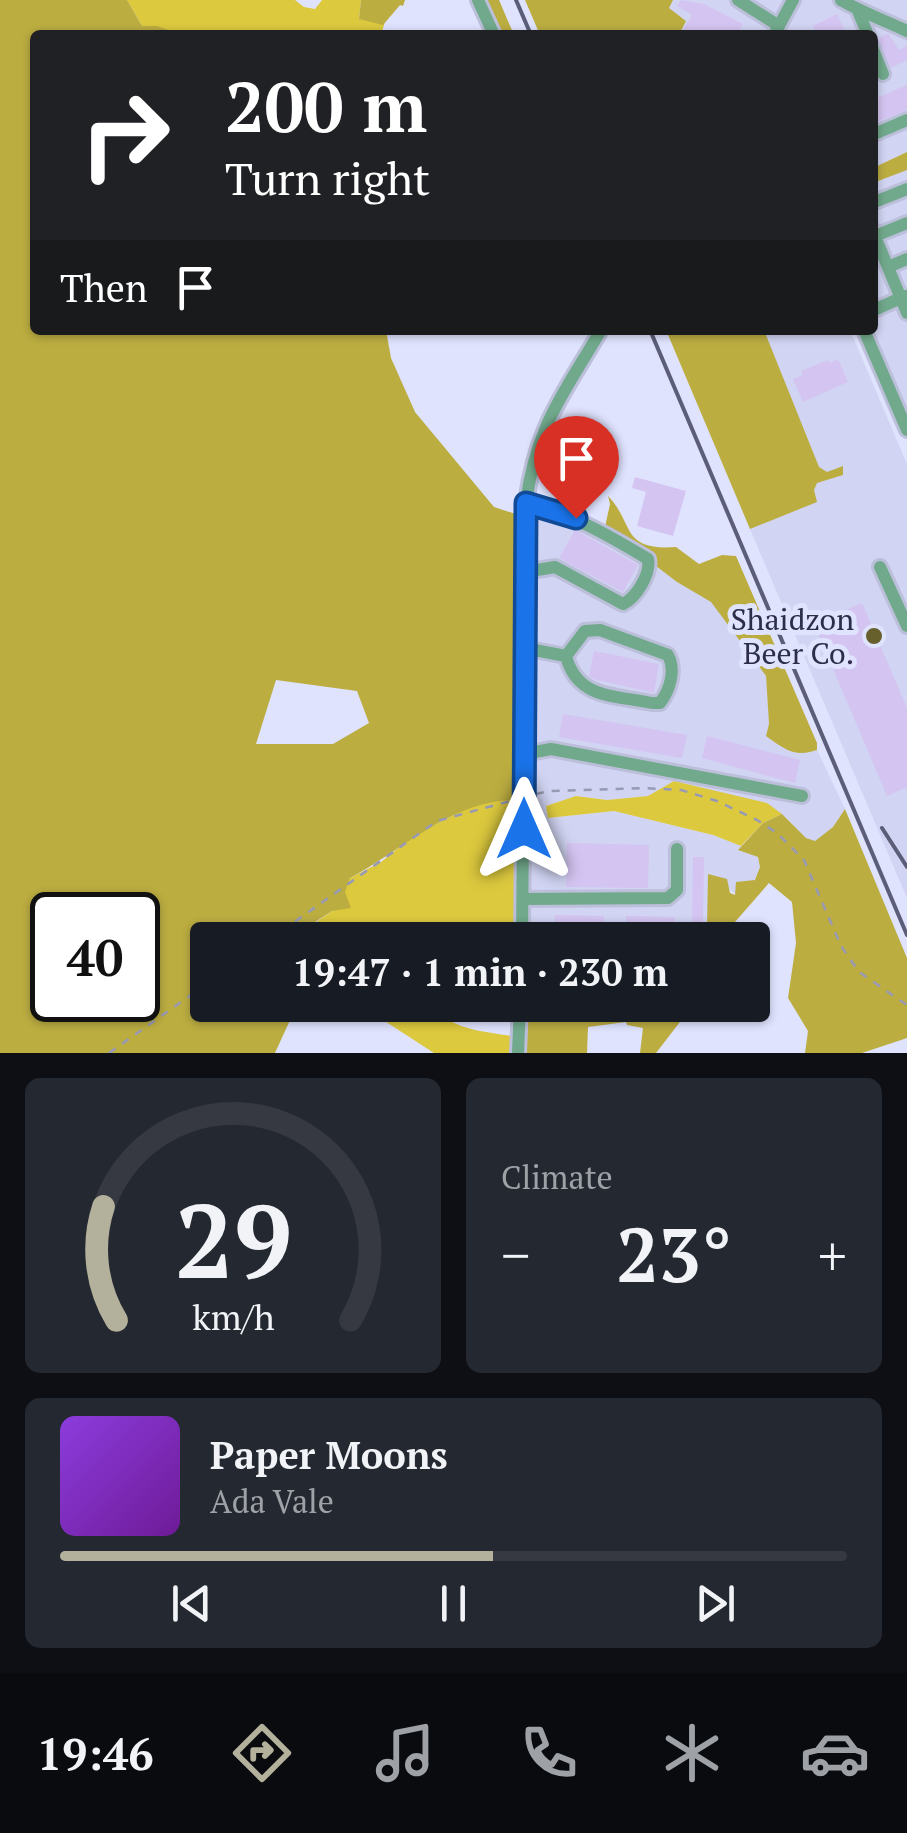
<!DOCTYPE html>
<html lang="en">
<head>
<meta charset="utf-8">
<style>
  body { margin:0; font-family:"PT Serif",serif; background:#242831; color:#f1f3f6; height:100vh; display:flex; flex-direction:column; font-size:38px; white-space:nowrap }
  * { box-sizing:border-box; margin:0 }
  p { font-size:32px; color:#9ea1a6 }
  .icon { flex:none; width:55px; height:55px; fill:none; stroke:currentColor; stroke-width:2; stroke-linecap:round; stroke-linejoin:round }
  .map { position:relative; height:1053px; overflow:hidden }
  .side { display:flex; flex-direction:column; gap:25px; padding:25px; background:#0d0f14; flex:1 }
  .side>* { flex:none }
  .top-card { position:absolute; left:30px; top:30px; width:848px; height:305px; border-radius:10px; box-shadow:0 2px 8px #0004; background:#202124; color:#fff; overflow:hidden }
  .speed { position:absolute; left:30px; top:892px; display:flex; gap:20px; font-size:50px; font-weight:700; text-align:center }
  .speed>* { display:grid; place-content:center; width:130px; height:130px; border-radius:50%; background:#171b24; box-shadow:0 2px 8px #0004; line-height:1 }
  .speed .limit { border:5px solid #111; border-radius:15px; background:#fff; color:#111 }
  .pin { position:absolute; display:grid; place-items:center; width:85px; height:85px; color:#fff; margin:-102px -42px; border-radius:50% 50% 50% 0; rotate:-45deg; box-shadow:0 0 10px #0007 }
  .pin .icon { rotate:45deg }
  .me { position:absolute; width:110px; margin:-55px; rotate:0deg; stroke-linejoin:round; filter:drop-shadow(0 0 8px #0008) }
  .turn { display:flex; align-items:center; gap:35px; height:210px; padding:0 30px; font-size:45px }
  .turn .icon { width:130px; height:130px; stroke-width:2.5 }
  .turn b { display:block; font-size:70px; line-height:85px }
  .then { display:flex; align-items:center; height:95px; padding:0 30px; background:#0003; gap:20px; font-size:38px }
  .big { font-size:75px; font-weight:600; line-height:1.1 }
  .side .widget { flex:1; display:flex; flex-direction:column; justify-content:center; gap:15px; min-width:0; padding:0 35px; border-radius:15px; background:#242831 }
  .side .dial { align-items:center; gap:0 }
  .dial svg { height:260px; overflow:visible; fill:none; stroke:#363941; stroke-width:7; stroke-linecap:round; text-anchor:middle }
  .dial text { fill:#f1f3f6; stroke:none }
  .song { display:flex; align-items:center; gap:30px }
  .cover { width:120px; height:120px; border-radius:15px; background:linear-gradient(135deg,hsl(270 70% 55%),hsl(280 70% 35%)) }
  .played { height:10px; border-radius:5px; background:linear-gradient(90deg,#b3b19b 55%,#363941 55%) }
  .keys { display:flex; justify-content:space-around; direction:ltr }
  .heat { display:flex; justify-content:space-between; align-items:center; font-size:55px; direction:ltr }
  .side .tiles { flex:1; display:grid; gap:25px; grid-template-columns:1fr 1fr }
  .widget:last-child { grid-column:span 2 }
  .trip { position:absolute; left:190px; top:922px; width:580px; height:100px; border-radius:10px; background:#171b24; box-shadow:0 2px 8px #0004; font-weight:600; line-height:100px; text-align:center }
  .tabs { display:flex; height:160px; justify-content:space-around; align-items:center; background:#090b0e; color:#9ea1a6 }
  .tabs .icon { width:70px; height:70px }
  .tabs .active { color:#b3b19b }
  .tabs b { font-size:45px; color:#f1f3f6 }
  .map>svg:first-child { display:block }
  .built { fill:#d1d4f2 }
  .green { fill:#dcc93e }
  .forest { fill:#bcad41; fill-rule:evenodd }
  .building { fill:#d4c4f1 }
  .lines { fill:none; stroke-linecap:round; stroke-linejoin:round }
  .minor-casing { stroke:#bcbfd9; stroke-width:18 }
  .path { stroke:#989ab5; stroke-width:2.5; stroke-dasharray:8 8; stroke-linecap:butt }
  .minor { stroke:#71a98c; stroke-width:12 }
  .rail { stroke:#5c5e78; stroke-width:4 }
  .route-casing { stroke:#114b97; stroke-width:25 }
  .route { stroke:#1a73e8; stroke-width:18 }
  .poi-dot { fill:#67602c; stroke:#e0e3fe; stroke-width:4 }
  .labels { text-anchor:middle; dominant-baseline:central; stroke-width:10; stroke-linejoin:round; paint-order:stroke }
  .poi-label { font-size:30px; fill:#2c2d47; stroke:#e0e3fe; text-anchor:end }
</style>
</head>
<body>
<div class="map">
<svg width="907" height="1053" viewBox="0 0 907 1053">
  <rect width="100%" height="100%" fill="#e0e3fe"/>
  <path class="built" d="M673 0H907V152L873 168 872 35H679L686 21 668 8Z
    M907 170V428L865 330H872L873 183Z
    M760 330H850L907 464V898L750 529 754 528Z
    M551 517 560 521 575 520 613 535 665 570 677 582 711 602 766 676 769 724 808 753 817 750 845 809 833 827 815 841 806 839 785 816 648 796 607 800 576 796 546 806 549 818 614 811 713 835 741 846 738 850 758 857 760 867 755 881 737 887 736 895 727 886 707 929 682 934 681 940H523L528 519Z"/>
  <path class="green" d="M127 0H295L304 7 315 9 322 0H361L359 19 385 22 381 35H221C209 31 199 36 186 35 170 33 158 26 142 26Z
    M674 781 767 803 782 814 763 823 741 846 713 835 614 811 548 818 546 806 576 796 607 800 648 796Z
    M501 799 523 800V940H309V927L332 911 350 878 381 862 413 836 473 805Z
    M360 1005H432C450 1031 489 1032 519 1037V1053H434Z"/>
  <path class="forest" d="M0 0H127L142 26H157L183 35H35V330H386L391 358 415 412 494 507 522 516 523 800C454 797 407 848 350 878L345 892 351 908 332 911 312 924 309 940H208V1005H297L275 1053H0ZM276 680 357 691 369 723 333 744H256ZM52 915H138V1000H52Z
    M361 0H405L403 6 400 5 383 25 359 19Z
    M479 0H499L514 35H495Z
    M525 0H673L669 8 686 21 679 35H540Z
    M907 152V170L873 183V168Z
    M666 330H764L819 467 827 472 843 466V475L817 483 814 490 817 502 750 529Z
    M608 496C635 524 620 551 676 547L699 564 722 555 736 556 817 743V750C795 758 784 749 766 736L769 724 766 676 711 602 677 582 605 527 610 504Z
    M845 809 907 958V1038L862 1053H805L808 1031 788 998 796 943 792 902 769 883 735 922 725 940H681V935L707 928 708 874 727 879 730 893 735 895 736 882 755 880 760 867 758 857 738 850 763 823 782 814 806 838 815 841 833 827Z
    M520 1005H698V1016L683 1018 656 1053H640L643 1028 627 1025 626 1022 588 1027 587 1053H519Z"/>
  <path class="building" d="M681 0 704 4 743 24 737 35H680L692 15 677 6Z
    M837 14 847 35H818L813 26Z
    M888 33 899 50 907 46V60L891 68 878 39Z
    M907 85V110L872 124V100Z
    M838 359 848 382 803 402 793 379 803 375 801 371 828 360 830 363Z
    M569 434 587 444 562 487 553 482 570 449 563 445Z
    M635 477 686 491 673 536 637 526 646 492 632 488Z
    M575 530 638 565 623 592 559 558Z
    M862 603 907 708V787L887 796 814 624Z
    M594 651 659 664 654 693 593 679 589 676Z
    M563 714 687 735 682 758 559 737Z
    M707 736 800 760 795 783 702 758Z
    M567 843 649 845 648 888 566 887Z
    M693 857H704L703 926 692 925Z
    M555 915 604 916 603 940H554Z
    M626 916 675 917 674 940H625Z"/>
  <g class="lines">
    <defs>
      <path id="minor" d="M478 0 494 35
        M738 0 779 26
        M841 0C863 13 884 20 907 31
        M858 11 868 35
        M774 35 793 0
        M872 47 883 74
        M872 135 907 120
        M872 203 907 189
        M872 229 907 313
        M875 236 907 223
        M888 267 907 259
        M872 311 905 296
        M864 330 907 430
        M880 567 907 626
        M525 572 555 567 623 604C636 598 651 574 648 559 608 535 572 514 526 503
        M524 648 566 656 585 631 600 630 668 655C676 670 670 690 660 703H652C614 695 577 699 566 656
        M524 754 551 749 802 796
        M523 899 668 898 677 890V849
        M522 940 526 503C536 426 563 395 601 330
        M518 1053 520 1005"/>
    </defs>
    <use href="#minor" class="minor-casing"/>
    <path class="path" d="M536 794 550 791 644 788 681 790 717 801 757 820 777 833 804 860 841 946 859 972 907 1005
      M269 940 437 821 514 800
      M109 1053 208 983"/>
    <use href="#minor" class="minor"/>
    <path class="rail" d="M516 0 531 35
      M650 330 907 935
      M882 828 907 867"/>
  </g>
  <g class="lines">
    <defs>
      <path id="route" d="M524 829 526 503 576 518"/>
    </defs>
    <use href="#route" class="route-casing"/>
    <use href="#route" class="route"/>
  </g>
  <circle class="poi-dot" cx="874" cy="636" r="10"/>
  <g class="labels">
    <g class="poi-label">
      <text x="854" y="619">Shaidzon<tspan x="854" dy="34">Beer Co.</tspan></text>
    </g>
  </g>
</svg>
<div class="speed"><div class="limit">40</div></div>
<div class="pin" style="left:576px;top:518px;background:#d93025"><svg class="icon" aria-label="arrive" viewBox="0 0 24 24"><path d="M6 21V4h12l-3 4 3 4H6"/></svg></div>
<svg class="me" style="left:524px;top:829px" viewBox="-20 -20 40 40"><path d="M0-17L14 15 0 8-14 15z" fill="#1a73e8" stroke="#fff" stroke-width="4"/></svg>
<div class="trip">19:47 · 1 min · 230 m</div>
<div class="top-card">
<div class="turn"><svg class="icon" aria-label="right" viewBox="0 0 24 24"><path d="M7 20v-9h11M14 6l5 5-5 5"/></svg><div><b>200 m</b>Turn right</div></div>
<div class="then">Then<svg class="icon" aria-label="arrive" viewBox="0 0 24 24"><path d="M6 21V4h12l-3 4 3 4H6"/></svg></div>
</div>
</div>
<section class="side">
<div class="tiles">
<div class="widget dial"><svg viewBox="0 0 100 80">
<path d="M14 69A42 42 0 1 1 86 69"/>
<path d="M14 69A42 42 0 0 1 10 34" stroke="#b3b19b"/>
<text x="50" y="56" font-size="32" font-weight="700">29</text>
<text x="50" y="72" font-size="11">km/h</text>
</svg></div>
<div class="widget"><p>Climate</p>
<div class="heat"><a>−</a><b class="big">23°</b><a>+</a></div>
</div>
<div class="widget">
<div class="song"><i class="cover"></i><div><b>Paper Moons</b><p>Ada Vale</p></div></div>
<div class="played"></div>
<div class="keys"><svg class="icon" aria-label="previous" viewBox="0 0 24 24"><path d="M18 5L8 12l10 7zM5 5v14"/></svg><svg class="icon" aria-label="pause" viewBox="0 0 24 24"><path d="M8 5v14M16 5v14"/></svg><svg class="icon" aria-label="next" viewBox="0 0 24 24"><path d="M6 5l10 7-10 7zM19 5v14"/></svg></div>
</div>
</div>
</section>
<nav class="tabs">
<b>19:46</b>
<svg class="icon active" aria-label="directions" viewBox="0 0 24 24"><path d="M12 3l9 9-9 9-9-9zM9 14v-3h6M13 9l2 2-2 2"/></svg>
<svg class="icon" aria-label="music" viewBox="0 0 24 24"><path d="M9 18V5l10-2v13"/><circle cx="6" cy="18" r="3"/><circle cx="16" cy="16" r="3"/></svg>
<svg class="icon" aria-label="phone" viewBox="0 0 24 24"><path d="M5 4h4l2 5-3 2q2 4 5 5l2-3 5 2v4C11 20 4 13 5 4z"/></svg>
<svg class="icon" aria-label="climate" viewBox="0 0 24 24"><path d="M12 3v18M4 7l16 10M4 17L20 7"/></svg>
<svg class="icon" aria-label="car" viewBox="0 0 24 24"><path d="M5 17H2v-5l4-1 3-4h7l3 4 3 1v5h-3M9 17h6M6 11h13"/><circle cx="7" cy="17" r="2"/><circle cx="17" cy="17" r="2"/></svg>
</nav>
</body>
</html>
